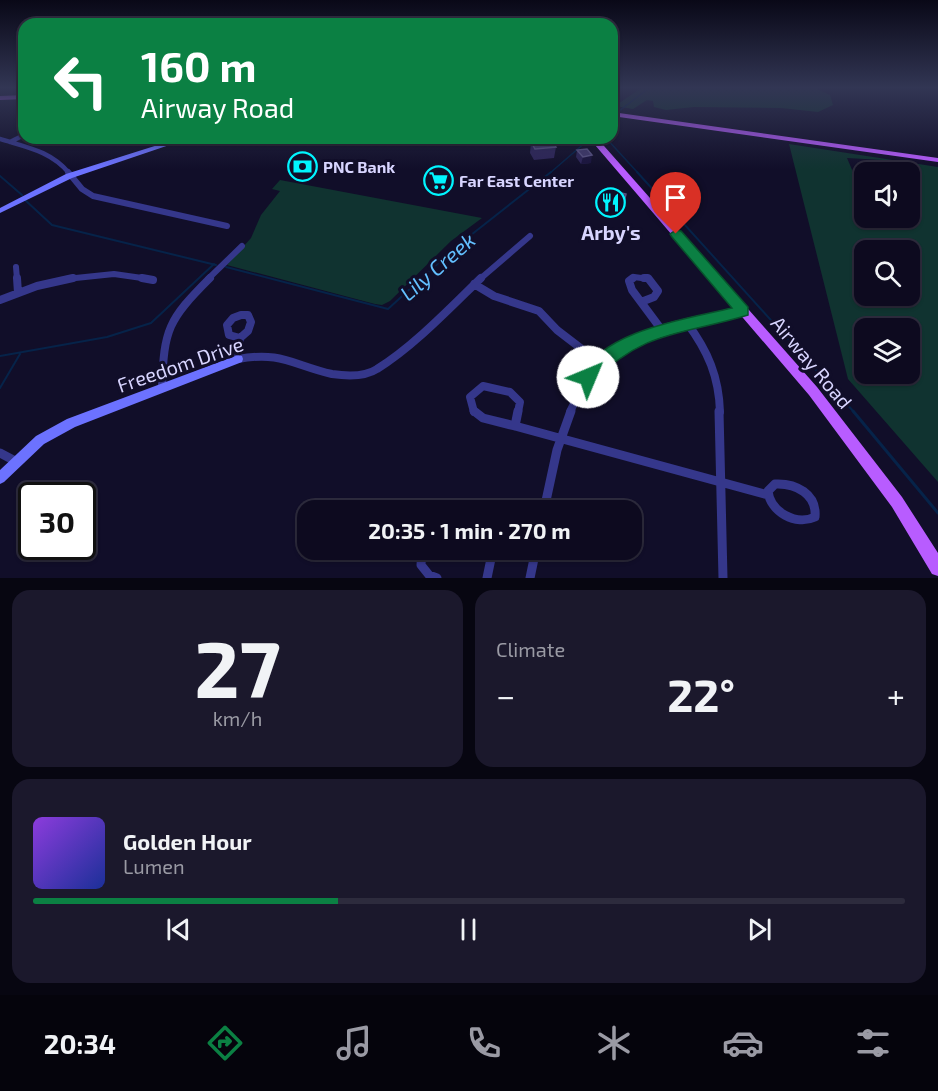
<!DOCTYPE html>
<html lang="en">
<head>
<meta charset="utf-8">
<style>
  body { margin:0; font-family:"Exo 2",sans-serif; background:#1b182c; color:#f1f3f6; height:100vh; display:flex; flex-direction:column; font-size:22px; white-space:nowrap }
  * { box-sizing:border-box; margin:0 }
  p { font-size:20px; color:#9a9aa4 }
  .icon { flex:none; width:33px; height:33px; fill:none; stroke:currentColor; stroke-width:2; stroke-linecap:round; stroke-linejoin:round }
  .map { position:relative; height:578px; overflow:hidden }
  .panel { display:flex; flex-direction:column; gap:12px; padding:12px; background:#070611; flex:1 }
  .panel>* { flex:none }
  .banner { position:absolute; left:18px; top:18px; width:600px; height:126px; border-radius:18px; box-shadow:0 2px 4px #0004,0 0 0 2px #2d2b3d; background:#0b8043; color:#fff; overflow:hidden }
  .controls { position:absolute; left:854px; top:162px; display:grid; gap:12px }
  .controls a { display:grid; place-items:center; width:66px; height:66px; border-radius:12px; background:#0d0a1f; box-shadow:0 2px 4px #0004,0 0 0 2px #2d2b3d; font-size:30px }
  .speed { position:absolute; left:18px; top:482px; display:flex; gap:12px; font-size:30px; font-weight:700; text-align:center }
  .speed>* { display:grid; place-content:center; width:78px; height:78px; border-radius:50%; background:#0d0a1f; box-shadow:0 2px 4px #0004,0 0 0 2px #2d2b3d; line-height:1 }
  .speed .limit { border:3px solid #111; border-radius:9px; background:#fff; color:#111 }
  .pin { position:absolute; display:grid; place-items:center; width:51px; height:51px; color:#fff; margin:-62px -26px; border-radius:50% 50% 50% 0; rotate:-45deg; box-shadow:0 0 6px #0007 }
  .pin .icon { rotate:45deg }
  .me { position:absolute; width:66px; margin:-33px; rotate:45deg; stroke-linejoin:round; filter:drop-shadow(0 0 4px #0008) }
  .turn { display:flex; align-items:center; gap:21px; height:126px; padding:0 24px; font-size:27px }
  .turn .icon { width:78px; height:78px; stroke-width:2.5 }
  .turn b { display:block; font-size:42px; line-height:51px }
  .big { font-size:45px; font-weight:700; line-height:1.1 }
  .panel .tile { flex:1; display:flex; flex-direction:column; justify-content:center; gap:9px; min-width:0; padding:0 21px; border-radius:18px; background:#1b182c }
  .panel .dial { align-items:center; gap:0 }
  .dial b { font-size:78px; line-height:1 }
  .song { display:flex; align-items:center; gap:18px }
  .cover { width:72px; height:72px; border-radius:9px; background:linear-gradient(135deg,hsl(270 70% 55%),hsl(230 70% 35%)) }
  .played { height:6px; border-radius:3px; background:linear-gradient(90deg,#0b8043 35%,#2d2b3d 35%) }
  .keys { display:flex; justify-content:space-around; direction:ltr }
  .heat { display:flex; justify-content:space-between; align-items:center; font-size:33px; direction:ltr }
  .panel .tiles { flex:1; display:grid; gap:12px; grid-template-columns:1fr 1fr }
  .tile:last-child { grid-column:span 2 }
  .trip { position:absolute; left:297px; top:500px; width:345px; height:60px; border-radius:18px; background:#0d0a1f; box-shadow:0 2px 4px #0004,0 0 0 2px #2d2b3d; font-weight:700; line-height:60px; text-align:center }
  .tabs { display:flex; height:96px; justify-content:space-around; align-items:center; background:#05040c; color:#9a9aa4 }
  .tabs .icon { width:42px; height:42px }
  .tabs .active { color:#0b8043 }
  .tabs b { font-size:27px; color:#f1f3f6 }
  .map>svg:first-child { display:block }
  .green { fill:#103330; fill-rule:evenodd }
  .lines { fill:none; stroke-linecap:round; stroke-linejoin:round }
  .stream-far2 { stroke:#062349; stroke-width:1.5 }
  .stream-far1 { stroke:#062349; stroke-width:2 }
  .stream { stroke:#062349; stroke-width:3 }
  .street-far3 { stroke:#35378b; stroke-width:4.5 }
  .street-far2 { stroke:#35378b; stroke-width:6 }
  .street-far1 { stroke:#35378b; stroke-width:8 }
  .street { stroke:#35378b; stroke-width:9 }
  .secondary { fill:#6c72ff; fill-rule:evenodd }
  .primary { fill:#b85cff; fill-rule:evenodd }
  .wall { fill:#2d2558 }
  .shaded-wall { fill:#1a143d }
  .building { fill:#3f386a; stroke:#575181; stroke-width:1.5 }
  .route { fill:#0b8043; stroke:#07532c; stroke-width:1.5 }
  .labels { text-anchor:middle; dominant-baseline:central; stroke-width:6; stroke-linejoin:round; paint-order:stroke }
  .far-poi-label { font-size:16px; font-weight:bold; fill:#d8d5ff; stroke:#110e29; text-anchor:start }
  .poi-label { font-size:20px; font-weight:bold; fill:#d8d5ff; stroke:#110e29 }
  .street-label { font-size:20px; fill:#d8d5ff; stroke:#110e29 }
  .water-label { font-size:21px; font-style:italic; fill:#63c0ff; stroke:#110e29 }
</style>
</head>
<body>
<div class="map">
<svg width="938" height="578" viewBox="0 0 938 578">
  <rect width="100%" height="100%" fill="#110e29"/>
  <path class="green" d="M641 88H815L830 95 833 105 818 112 781 108 694 107 666 110 654 107 653 101 647 100 633 109 615 106Z
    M789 144 938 167V482L848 379ZM847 158 882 160 888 172H909V218H864V174L853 172ZM909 250V296H864V250ZM909 328V374H864V328Z
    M280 180 482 218 451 241 390 301 382 305 375 304 227 265 251 238 261 215 280 191 272 189Z"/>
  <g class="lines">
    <path class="stream-far2" d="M619 111 649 88
      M612 119 614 117
      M606 138 638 173
      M550 173 587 141"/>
    <path class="stream-far1" d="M637 172 854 412
      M0 176 22 195
      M25 200 52 225 216 265
      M226 267 388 309 457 246 551 172
      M0 356 107 337 151 323 214 264
      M0 388 20 354"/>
    <path class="stream" d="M853 411 938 513"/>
    <path class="street-far3" d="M0 139C26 147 51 151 69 173
      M10 142 24 135"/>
    <path class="street-far2" d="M68 172 82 189 93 196 227 226
      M16 267 17 279
      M66 279 114 274 149 279
      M208 279 242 246
      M480 279 530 236
      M631 279 634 277 649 279"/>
    <path class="street-far1" d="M17 278 18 293
      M142 278 153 280
      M633 278 629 281 632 290 661 329
      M474 284 494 296 539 311 557 330 600 363
      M0 300 37 286 73 278
      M641 302 654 297 658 291 648 278H644
      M241 315H248L251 322 248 331 240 338 229 335 227 325 233 318Z
      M687 323C708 351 719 377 720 412
      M240 338 238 359C281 351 293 365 332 374 346 376 365 377 377 369 413 347 451 307 481 278
      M162 387C164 329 168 320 210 278
      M474 412 470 397 483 386 510 392 520 402 518 412
      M570 412C605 331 668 330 743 311"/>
    <path class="street" d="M474 411 483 418 515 426
      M719 411 723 578
      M515 426 768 495
      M515 426 518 411
      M0 453 17 462
      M775 484C796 483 817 494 815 517 796 526 770 512 768 491Z
      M544 510 557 450 571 411
      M422 549 421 565 429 575 437 578
      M517 549 535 554
      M487 578 493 549
      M530 578 536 549"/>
    <path class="secondary" d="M180 138H190L72 178 0 213V208L66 174Z
      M238 355 242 356 243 359 242 362 75 427 44 444 4 482 0 484V470L36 436 67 419Z"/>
    <path class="primary" d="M24 95V99L0 100V96Z
      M612 112 938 158V162L612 116Z
      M589 138H597L817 387 902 497 938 553V576L932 574 892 507 809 395Z"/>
  </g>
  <path class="wall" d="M531 142 556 147 554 158 534 160 530 153Z
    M577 150 591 163 581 164 576 157Z
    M609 190 626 194 622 209 605 205Z"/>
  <path class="shaded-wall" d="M592 155 591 163 581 164 583 157Z"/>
  <path class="building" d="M552 140 556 147 535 149 531 142Z
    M587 149 592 155 583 157 577 150Z
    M609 190 626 194 624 202 606 198Z"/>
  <linearGradient id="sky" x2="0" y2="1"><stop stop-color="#090817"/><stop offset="0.52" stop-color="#323654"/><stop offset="1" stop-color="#323654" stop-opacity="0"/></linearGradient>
  <rect width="938" height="169" fill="url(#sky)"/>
  <path class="route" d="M676 230 681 231 748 307V315C683 335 645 329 593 382H582L580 377C603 330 686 319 732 308L672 237 670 234Z"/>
  <defs>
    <symbol id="bank-ring" viewBox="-11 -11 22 22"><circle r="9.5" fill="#110e29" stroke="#01f5ff" stroke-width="1.5"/><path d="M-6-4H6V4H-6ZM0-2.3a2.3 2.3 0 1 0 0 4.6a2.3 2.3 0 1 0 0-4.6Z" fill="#01f5ff"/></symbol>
    <symbol id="supermarket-ring" viewBox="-11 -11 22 22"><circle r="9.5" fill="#110e29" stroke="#01f5ff" stroke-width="1.5"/><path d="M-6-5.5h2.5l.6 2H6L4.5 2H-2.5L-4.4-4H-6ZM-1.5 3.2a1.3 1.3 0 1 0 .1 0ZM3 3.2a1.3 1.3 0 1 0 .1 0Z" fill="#01f5ff"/></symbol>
    <symbol id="restaurant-ring" viewBox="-11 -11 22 22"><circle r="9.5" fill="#110e29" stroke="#01f5ff" stroke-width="1.5"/><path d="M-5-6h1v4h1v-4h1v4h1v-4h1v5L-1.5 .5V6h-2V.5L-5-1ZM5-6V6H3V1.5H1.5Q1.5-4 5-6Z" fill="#01f5ff"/></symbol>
  </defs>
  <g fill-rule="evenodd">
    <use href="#bank-ring" x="286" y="150" width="33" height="33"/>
    <use href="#supermarket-ring" x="422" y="164" width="33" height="33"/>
    <use href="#restaurant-ring" x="594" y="186" width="33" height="33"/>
  </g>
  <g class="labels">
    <g class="far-poi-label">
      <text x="323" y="166">PNC Bank</text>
      <text x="459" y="180">Far East Center</text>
    </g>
    <g class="poi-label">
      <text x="611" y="232">Arby's</text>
    </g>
    <g class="street-label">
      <text transform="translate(812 362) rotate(50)">Airway Road</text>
      <text transform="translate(180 364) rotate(-19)">Freedom Drive</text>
    </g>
    <g class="water-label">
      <text transform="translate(437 266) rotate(-41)">Lily Creek</text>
    </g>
  </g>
</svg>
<div class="controls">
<a><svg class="icon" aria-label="sound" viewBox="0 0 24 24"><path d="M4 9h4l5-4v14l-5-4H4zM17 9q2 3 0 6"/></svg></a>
<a><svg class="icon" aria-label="search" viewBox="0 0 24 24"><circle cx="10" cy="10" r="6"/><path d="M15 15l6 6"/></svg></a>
<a><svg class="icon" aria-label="layers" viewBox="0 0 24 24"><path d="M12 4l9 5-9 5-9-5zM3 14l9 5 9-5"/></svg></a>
</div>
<div class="speed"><div class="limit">30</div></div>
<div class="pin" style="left:676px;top:234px;background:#d93025"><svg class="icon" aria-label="arrive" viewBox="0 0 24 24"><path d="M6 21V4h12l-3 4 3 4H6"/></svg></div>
<svg class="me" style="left:588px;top:377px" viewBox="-20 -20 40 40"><circle r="19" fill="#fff"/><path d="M0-13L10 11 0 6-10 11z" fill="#0b8043"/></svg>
<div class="trip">20:35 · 1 min · 270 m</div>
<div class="banner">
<div class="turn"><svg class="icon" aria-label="left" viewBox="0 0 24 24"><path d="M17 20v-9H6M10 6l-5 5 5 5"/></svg><div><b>160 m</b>Airway Road</div></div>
</div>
</div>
<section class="panel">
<div class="tiles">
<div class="tile dial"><b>27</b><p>km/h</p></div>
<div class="tile"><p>Climate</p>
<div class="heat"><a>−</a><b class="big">22°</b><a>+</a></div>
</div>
<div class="tile">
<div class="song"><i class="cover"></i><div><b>Golden Hour</b><p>Lumen</p></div></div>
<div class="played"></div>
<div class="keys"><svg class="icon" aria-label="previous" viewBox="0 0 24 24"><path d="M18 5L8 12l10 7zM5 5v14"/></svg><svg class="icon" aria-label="pause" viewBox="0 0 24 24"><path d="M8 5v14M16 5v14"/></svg><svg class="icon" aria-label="next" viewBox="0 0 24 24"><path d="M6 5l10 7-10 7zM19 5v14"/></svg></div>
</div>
</div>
</section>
<nav class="tabs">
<b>20:34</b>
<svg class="icon active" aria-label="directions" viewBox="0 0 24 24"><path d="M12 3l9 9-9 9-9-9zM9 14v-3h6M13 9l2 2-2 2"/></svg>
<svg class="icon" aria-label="music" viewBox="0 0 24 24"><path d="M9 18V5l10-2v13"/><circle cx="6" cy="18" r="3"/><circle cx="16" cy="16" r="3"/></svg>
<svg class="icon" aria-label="phone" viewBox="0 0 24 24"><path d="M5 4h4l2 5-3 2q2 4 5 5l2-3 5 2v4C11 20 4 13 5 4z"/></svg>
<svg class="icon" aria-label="climate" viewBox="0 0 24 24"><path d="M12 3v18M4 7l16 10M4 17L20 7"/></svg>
<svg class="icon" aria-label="car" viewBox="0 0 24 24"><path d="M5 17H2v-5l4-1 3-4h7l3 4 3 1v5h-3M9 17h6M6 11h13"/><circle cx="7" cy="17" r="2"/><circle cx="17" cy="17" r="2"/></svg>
<svg class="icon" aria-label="filters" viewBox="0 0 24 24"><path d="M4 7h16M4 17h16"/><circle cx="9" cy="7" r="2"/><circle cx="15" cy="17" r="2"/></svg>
</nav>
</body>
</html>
